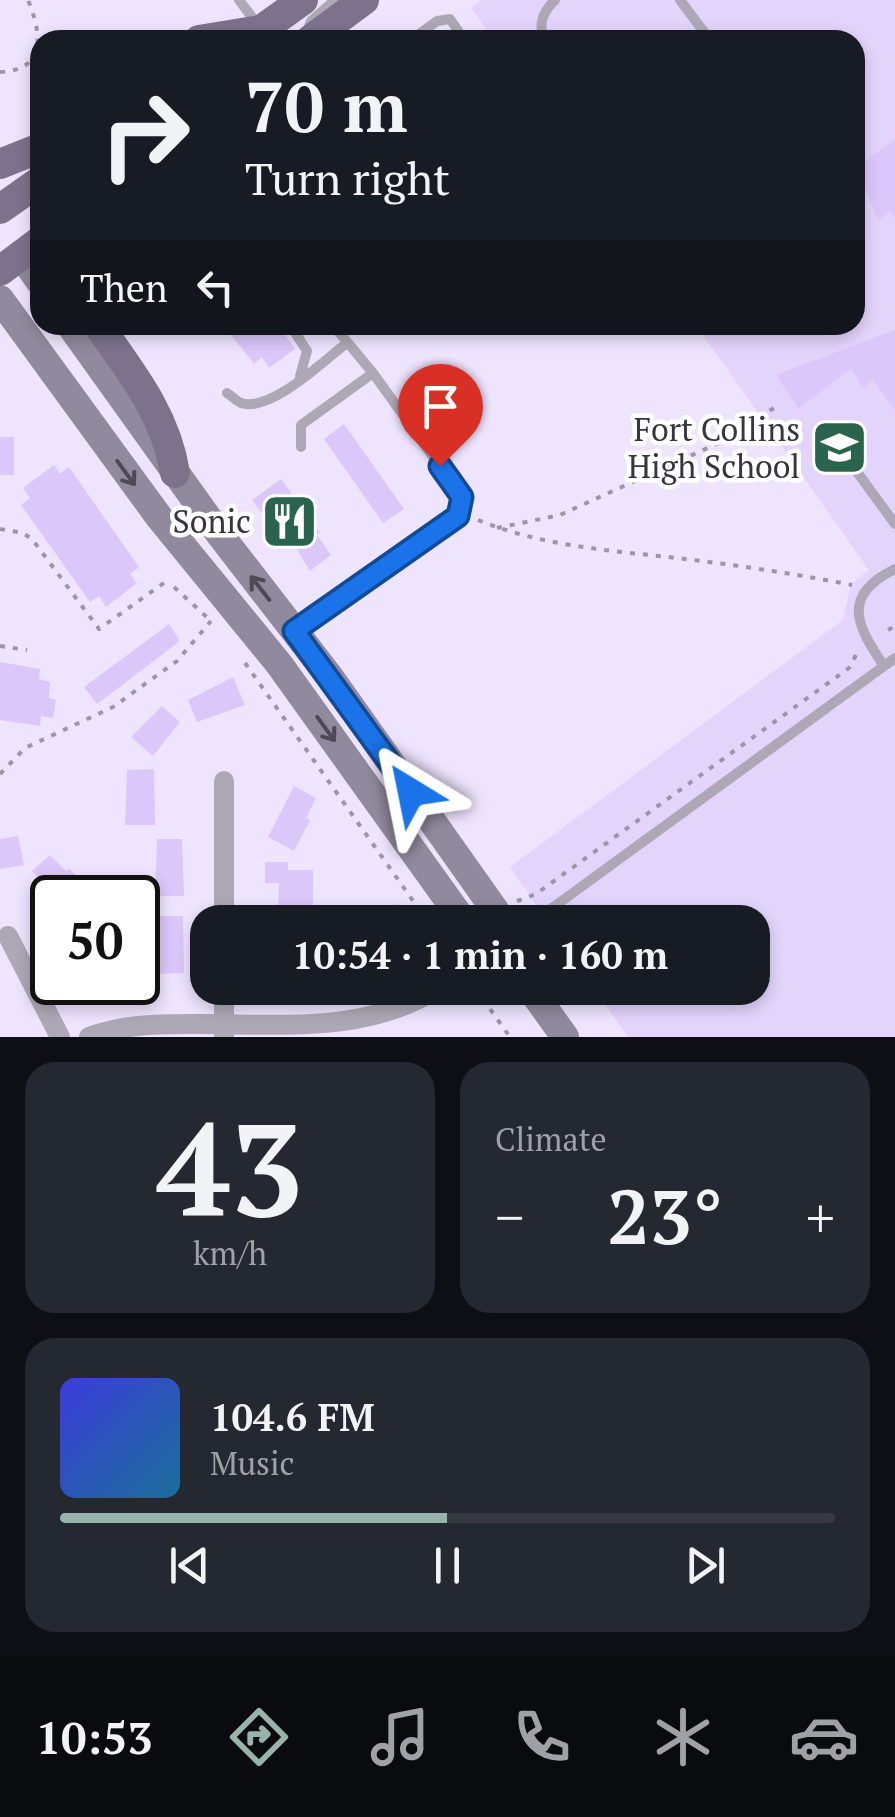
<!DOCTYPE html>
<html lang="en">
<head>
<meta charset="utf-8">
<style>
  body { margin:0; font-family:"PT Serif",serif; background:#242831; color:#f1f3f6; height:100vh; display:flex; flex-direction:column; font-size:38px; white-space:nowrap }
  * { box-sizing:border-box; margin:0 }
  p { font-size:32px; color:#9ea1a6 }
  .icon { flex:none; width:55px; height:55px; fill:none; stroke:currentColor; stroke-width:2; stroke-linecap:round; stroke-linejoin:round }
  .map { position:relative; height:1037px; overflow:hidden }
  .sheet { display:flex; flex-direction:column; gap:25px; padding:25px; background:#0d0f14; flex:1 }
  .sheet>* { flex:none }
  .top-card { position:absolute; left:30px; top:30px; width:835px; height:305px; border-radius:30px; box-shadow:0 5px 15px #0003; background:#171b24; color:#f1f3f6; overflow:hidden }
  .speed { position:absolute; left:30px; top:875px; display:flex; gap:20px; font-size:50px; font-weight:700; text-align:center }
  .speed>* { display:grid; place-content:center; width:130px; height:130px; border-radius:50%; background:#171b24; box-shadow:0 5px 15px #0003; line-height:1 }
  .speed .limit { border:5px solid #111; border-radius:15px; background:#fff; color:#111 }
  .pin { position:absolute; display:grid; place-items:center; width:85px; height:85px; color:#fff; margin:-102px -42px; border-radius:50% 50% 50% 0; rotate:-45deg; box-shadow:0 0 10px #0007 }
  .pin .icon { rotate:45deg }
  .me { position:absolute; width:110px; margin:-55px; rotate:325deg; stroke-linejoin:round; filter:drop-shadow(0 0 8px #0008) }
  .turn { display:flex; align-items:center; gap:35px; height:210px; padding:0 50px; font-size:45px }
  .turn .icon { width:130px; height:130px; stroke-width:2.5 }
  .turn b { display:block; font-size:70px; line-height:85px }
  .then { display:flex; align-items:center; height:95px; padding:0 50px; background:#0003; gap:20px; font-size:38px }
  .big { font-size:75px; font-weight:800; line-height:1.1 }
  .sheet .widget { flex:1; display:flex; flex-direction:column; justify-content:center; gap:15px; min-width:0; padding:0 35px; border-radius:30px; background:#242831 }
  .sheet .dial { align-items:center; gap:0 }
  .dial b { font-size:130px; line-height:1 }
  .song { display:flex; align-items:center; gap:30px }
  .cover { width:120px; height:120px; border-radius:15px; background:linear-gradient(135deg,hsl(240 70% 55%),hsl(200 70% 35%)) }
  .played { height:10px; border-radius:5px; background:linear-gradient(90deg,#98b3aa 50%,#363941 50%) }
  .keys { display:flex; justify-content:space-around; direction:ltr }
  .heat { display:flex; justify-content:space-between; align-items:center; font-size:55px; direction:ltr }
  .sheet .tiles { flex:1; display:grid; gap:25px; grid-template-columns:1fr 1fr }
  .widget:last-child { grid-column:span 2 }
  .trip { position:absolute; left:190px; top:905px; width:580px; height:100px; border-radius:30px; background:#171b24; box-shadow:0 5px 15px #0003; font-weight:800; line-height:100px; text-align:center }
  .menu { display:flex; height:160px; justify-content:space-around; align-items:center; background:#090b0e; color:#9ea1a6 }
  .menu .icon { width:70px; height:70px }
  .menu .current { color:#98b3aa }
  .menu b { font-size:45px; color:#f1f3f6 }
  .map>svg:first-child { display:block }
  .built { fill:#e3d4fc }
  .building { fill:#dbc7f9 }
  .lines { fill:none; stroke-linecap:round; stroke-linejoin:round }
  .path { stroke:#9c94a8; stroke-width:4; stroke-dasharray:5 8; stroke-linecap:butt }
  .lane { stroke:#aea8b6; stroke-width:10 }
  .street { stroke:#aea8b6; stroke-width:20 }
  .secondary { stroke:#91899d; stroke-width:28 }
  .primary { stroke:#7c728b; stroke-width:30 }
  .oneway { stroke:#4e4857 }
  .route-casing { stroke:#114b97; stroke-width:25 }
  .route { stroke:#1a73e8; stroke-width:18 }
  .labels { text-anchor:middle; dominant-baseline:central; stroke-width:9; stroke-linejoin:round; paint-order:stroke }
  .poi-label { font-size:32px; fill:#383340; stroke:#fff; text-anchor:end }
</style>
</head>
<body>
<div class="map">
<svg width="895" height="1037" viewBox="0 0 895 1037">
  <rect width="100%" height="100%" fill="#eee4fe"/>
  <path class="built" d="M481 0H895V1037H628L593 988H752V922H548L510 867 843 620 851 584 869 570 696 325H855V40H494L471 8Z"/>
  <path class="building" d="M895 139V218L890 211 878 220 857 167Z
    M223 325H278L295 349 269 368 262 357 254 364Z
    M895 330V410L873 380 863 387 851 369 798 408 776 375Z
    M344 424 404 509 383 523 324 439Z
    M0 437H14V475H0Z
    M54 465 60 474 69 467 139 567 130 574 137 583 106 607 99 596 90 602 21 505 30 498 23 488Z
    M281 479 320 532 317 535 331 555 310 571 284 528 276 533 252 500Z
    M169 624 180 641 97 704 84 687Z
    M0 662 40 669 39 679 50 682 49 698 56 700 53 718 41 716 40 726 0 720Z
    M233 677 245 705 197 722 188 700Z
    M162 706 180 722 153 756 131 737Z
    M154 769 155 825H125L127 770Z
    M294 786 316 798 306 818 310 820 294 851 268 837Z
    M18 836 24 865 0 869V839Z
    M157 839H182L184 896H155Z
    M50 855 66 871 69 868 93 893 88 898H57L32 871Z
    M265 862H288V870H313V910H278L279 883H265Z
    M396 904 401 922H359L357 914Z
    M148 916H183L184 973 155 974V933H149Z"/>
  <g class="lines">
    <path class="path" d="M0 72C48 70 41 32 28 0
      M478 520C539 545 604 550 668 557 730 564 791 573 852 585
      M497 528 560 515 723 441 780 404
      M0 529 23 533 32 539 99 629 168 580
      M174 587 211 621
      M888 630 895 626
      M0 646 27 650
      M245 663 428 922
      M0 774 25 748 113 707 177 661 211 621
      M517 901 536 894 849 668 857 653
      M567 922C580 913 589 906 603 917
      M475 988 510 1037"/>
    <path class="lane" d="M239 0 258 25
      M680 0 710 40
      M307 32 311 21 335 0
      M411 40 437 21 450 19 461 35
      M544 40C538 23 543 12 555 0
      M290 325 307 351 300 376
      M227 393C232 396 236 401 241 403 271 413 324 360 347 343
      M838 446 895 524
      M301 447V425L373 373
      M295 631 458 516 462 497 373 373 333 325
      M884 666C857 626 840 596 895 569
      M533 922 895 658"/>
    <path class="street" d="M224 781V922
      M8 936 60 1037
      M224 988V1035
      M89 1037C122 1025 153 1024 188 1024 272 1023 364 1036 438 988"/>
    <path class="secondary" d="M21 255 40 282
      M0 299 159 517 279 664 464 922
      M70 325 221 536 330 677 500 917V922
      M530 988 565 1037"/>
    <path class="primary" d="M199 40 261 30
      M247 40 303 0
      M310 40 364 0
      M0 164 40 148
      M0 209 40 181
      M0 271 40 241
      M98 325C131 372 166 415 175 473"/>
  </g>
  <defs><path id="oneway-shaft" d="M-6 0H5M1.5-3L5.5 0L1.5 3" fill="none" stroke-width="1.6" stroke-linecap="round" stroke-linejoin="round" transform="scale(2.5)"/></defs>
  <g class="oneway">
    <use href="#oneway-shaft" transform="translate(126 473) rotate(54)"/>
    <use href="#oneway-shaft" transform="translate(260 588) rotate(-128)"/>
    <use href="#oneway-shaft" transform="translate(326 729) rotate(54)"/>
  </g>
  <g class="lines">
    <defs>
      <path id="route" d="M411 792 294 631 458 516 462 497 440 466"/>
    </defs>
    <use href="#route" class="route-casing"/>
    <use href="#route" class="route"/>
  </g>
  <defs>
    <symbol id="school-square" viewBox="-11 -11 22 22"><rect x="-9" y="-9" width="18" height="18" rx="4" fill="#2b644c" stroke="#fff"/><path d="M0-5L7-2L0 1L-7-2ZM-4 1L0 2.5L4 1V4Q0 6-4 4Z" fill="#fff"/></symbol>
    <symbol id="restaurant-square" viewBox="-11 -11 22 22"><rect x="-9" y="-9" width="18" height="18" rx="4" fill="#2b644c" stroke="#fff"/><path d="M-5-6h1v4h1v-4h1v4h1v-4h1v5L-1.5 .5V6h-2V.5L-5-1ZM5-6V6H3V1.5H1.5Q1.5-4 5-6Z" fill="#fff"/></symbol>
  </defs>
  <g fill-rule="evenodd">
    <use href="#school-square" x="808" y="416" width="63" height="63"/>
    <use href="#restaurant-square" x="258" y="490" width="63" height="63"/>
  </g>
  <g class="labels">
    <g class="poi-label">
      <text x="800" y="429">Fort Collins<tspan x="800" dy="37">High School</tspan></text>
      <text x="251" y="521">Sonic</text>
    </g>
  </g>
</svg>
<div class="speed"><div class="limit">50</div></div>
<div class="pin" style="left:440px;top:466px;background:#d93025"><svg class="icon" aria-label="arrive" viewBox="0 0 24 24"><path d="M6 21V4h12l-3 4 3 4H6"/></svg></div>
<svg class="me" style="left:411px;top:792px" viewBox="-20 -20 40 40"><path d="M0-17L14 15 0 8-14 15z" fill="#1a73e8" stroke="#fff" stroke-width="4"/></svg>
<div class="trip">10:54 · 1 min · 160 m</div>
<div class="top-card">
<div class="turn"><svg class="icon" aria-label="right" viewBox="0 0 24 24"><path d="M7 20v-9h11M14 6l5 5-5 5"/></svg><div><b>70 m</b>Turn right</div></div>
<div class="then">Then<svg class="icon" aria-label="left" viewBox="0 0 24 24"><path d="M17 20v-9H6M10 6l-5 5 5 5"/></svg></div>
</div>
</div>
<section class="sheet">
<div class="tiles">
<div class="widget dial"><b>43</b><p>km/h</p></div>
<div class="widget"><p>Climate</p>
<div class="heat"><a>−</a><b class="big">23°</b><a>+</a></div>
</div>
<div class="widget">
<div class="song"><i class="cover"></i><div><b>104.6 FM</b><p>Music</p></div></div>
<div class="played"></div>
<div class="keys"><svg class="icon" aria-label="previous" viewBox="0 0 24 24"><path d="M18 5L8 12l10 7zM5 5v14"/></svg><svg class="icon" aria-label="pause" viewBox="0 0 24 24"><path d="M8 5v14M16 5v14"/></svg><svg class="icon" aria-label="next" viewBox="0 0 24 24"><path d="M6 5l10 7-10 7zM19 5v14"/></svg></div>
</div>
</div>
</section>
<nav class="menu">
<b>10:53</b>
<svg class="icon current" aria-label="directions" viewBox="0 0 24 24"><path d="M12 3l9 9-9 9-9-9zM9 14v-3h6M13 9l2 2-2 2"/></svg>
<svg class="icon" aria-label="music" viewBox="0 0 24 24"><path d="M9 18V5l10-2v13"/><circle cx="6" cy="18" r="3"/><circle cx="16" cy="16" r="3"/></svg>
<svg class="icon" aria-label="phone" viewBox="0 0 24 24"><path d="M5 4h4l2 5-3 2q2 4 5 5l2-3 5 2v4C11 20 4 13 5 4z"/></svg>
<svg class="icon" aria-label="climate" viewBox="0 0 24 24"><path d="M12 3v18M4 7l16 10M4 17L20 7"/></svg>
<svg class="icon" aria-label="car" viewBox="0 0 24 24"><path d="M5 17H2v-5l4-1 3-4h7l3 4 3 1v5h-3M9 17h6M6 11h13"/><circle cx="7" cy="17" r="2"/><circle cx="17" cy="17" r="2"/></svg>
</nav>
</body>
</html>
